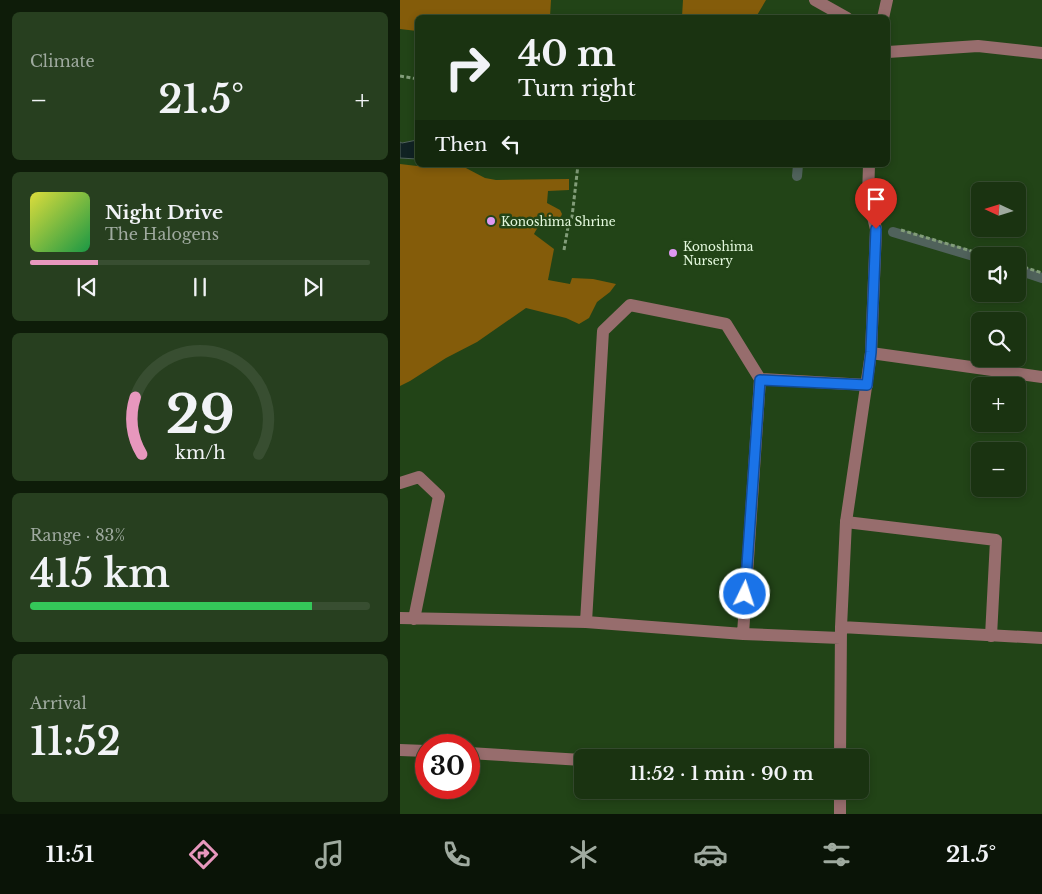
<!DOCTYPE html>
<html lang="en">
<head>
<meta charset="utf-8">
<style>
  body { margin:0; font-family:"Libre Baskerville",serif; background:#273f1f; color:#f1f3f6; height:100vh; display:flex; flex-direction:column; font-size:19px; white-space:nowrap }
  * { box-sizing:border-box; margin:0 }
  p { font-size:16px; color:#9faa9f }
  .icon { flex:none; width:28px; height:28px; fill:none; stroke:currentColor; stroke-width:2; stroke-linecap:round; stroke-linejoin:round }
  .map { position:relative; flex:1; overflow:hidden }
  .panel { display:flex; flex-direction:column; gap:12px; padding:12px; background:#0e1c09; width:400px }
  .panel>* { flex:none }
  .guide { position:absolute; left:15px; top:15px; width:475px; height:152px; border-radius:8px; box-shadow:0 2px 8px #0003,0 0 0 1px #384e31; background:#1a3311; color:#f1f3f6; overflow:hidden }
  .needle { width:32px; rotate:274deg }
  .tools { position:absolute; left:571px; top:182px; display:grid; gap:10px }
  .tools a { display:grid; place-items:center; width:55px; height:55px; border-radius:8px; background:#1a3311; box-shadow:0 2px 8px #0003,0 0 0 1px #384e31; font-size:25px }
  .speed { position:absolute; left:15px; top:734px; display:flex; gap:10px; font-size:25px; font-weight:700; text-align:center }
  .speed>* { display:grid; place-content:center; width:65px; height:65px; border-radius:50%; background:#1a3311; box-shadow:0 2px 8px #0003,0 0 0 1px #384e31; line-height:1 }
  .speed .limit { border:8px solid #d22; background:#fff; color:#111 }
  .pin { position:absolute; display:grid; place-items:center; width:42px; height:42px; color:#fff; margin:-51px -21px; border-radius:50% 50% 50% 0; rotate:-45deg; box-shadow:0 0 5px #0007 }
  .pin .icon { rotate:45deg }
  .me { position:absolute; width:55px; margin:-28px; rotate:4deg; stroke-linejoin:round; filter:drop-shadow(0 0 4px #0008) }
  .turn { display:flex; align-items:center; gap:18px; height:105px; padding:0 20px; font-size:22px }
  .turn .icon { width:65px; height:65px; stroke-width:2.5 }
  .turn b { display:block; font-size:35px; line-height:42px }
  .then { display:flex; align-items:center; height:48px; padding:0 20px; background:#0003; gap:10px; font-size:19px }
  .big { font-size:38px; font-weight:600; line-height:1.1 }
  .panel .widget { flex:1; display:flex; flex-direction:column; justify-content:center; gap:8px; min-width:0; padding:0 18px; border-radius:8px; background:#273f1f }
  .panel .dial { align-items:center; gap:0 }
  .dial svg { height:130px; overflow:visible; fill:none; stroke:#384e31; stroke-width:7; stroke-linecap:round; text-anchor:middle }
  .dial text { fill:#f1f3f6; stroke:none }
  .song { display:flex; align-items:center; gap:15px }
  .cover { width:60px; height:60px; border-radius:8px; background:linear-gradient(135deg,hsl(60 70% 55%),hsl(140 70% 35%)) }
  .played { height:5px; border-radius:2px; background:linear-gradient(90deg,#e797bd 20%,#384e31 20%) }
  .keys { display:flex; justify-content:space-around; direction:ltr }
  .heat { display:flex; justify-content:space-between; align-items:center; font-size:28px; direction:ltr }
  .charge { height:8px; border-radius:4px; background:linear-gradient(90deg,#34c759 83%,#384e31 0) }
  .trip { position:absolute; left:174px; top:749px; width:295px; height:50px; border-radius:8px; background:#1a3311; box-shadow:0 2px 8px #0003,0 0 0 1px #384e31; font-weight:600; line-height:50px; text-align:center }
  .tab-bar { display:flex; height:80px; justify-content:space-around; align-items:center; background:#0a1407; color:#9faa9f }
  .tab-bar .icon { width:35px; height:35px }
  .tab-bar .active { color:#e797bd }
  .tab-bar b { font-size:22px; color:#f1f3f6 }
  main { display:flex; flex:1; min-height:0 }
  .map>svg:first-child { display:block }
  .green { fill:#845c0a }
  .water { fill:#102223; stroke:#50625b }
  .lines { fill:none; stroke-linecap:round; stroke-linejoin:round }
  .stream { stroke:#50625b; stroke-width:10 }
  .path { stroke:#829d79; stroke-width:3; stroke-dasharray:4 2.5; stroke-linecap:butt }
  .lane { stroke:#976d6d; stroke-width:12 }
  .street { stroke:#976d6d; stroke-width:12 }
  .route-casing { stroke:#114b97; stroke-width:12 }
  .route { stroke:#1a73e8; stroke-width:9 }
  .poi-dot { fill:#de98f2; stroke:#224417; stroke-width:2 }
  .labels { text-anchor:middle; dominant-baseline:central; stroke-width:5; stroke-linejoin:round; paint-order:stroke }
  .poi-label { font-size:12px; fill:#e4f9de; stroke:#224417; text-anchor:start }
</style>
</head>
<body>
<main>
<section class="panel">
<div class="widget"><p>Climate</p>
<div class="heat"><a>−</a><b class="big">21.5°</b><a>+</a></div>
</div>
<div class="widget">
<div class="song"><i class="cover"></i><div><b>Night Drive</b><p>The Halogens</p></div></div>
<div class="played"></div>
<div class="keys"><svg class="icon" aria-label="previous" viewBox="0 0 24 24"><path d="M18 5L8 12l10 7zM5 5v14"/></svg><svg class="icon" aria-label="pause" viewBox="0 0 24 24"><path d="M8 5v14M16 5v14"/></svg><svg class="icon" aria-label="next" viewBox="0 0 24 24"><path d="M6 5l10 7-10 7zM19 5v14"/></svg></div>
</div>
<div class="widget dial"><svg viewBox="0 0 100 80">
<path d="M14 69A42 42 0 1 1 86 69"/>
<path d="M14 69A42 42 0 0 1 10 34" stroke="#e797bd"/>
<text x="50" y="56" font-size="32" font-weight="700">29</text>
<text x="50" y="72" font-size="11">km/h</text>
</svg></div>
<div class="widget"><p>Range · 83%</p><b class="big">415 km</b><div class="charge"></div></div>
<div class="widget"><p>Arrival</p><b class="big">11:52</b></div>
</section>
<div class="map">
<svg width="642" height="814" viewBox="0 0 642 814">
  <rect width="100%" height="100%" fill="#224417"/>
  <path class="green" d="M0 0H151L150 17 18 18 17 31 0 29Z
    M283 0H366L356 17H282Z
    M0 164 17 166 64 167 85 178 96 180 169 179V190L148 191 147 203 160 210 162 214 160 219C145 221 141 221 134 234L154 249 148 280 170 284 172 278 193 279 216 284 210 292 197 302 189 318 179 324 166 318 126 308 77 342 46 358 10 381 0 386Z"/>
  <path class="water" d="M17 140V159L0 158V142L2 143Z"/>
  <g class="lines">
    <path class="stream" d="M397 176 398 165
      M493 232 580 258
      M618 270 642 278"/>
    <path class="path" d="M0 76 18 79
      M501 230 588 256
      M164 250 168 227 172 217 178 165
      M618 265 642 273"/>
    <path class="lane" d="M471 353 642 377
      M446 522 596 540 591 636"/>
    <path class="street" d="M415 0 447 18
      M483 18 487 0
      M488 52 578 46 642 53
      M360 379 467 385
      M0 483 19 477 39 496 14 619
      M0 618 186 622 343 634 440 638
      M186 622 203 331 230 305 326 324 360 379 343 634
      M441 627 642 638
      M0 750 26 751
      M69 753 182 760
      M440 758 441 627 446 522 471 353 476 229 468 197 469 165
      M440 814V790"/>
  </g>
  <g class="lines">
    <defs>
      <path id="route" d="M345 594 360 380 467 385 471 352 476 229"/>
    </defs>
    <use href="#route" class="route-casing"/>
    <use href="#route" class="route"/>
  </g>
  <g class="poi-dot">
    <circle cx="91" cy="221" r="5"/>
    <circle cx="273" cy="253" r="5"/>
  </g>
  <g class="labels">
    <g class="poi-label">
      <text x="101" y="221">Konoshima Shrine</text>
      <text x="283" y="246">Konoshima<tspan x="283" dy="14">Nursery</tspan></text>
    </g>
  </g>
</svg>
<div class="tools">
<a><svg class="needle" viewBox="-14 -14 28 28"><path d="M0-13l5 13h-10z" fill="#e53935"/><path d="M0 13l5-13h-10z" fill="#9faa9f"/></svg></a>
<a><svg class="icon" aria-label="sound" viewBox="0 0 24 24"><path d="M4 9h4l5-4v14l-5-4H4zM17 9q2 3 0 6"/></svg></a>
<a><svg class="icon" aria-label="search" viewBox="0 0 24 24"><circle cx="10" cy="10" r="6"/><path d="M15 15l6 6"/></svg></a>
<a>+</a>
<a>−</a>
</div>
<div class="speed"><div class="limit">30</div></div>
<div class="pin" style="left:476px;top:229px;background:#d93025"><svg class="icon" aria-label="arrive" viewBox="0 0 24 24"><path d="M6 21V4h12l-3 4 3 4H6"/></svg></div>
<svg class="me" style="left:345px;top:594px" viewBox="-20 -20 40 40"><circle r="17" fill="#1a73e8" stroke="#fff" stroke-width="3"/><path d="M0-11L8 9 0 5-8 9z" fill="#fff"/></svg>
<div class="trip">11:52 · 1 min · 90 m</div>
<div class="guide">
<div class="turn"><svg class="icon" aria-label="right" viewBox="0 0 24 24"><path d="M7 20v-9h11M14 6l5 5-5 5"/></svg><div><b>40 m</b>Turn right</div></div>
<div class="then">Then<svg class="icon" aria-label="left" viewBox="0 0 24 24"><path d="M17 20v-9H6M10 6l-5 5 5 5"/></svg></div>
</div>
</div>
</main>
<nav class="tab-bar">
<b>11:51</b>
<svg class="icon active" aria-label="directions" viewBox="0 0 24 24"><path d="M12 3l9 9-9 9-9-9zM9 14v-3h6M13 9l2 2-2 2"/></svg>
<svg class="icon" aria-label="music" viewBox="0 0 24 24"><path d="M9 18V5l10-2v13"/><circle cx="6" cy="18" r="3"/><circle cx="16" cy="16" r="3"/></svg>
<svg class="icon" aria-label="phone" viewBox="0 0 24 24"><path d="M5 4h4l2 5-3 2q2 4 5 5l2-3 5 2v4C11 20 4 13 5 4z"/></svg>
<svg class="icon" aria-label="climate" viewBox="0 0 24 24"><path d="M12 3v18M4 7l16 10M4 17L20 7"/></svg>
<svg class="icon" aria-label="car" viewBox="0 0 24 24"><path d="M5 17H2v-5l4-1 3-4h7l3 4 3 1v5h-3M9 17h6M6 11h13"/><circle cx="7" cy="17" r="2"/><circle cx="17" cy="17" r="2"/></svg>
<svg class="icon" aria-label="filters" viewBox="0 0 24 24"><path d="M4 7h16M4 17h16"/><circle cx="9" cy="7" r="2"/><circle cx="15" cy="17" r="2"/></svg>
<b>21.5°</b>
</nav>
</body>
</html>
